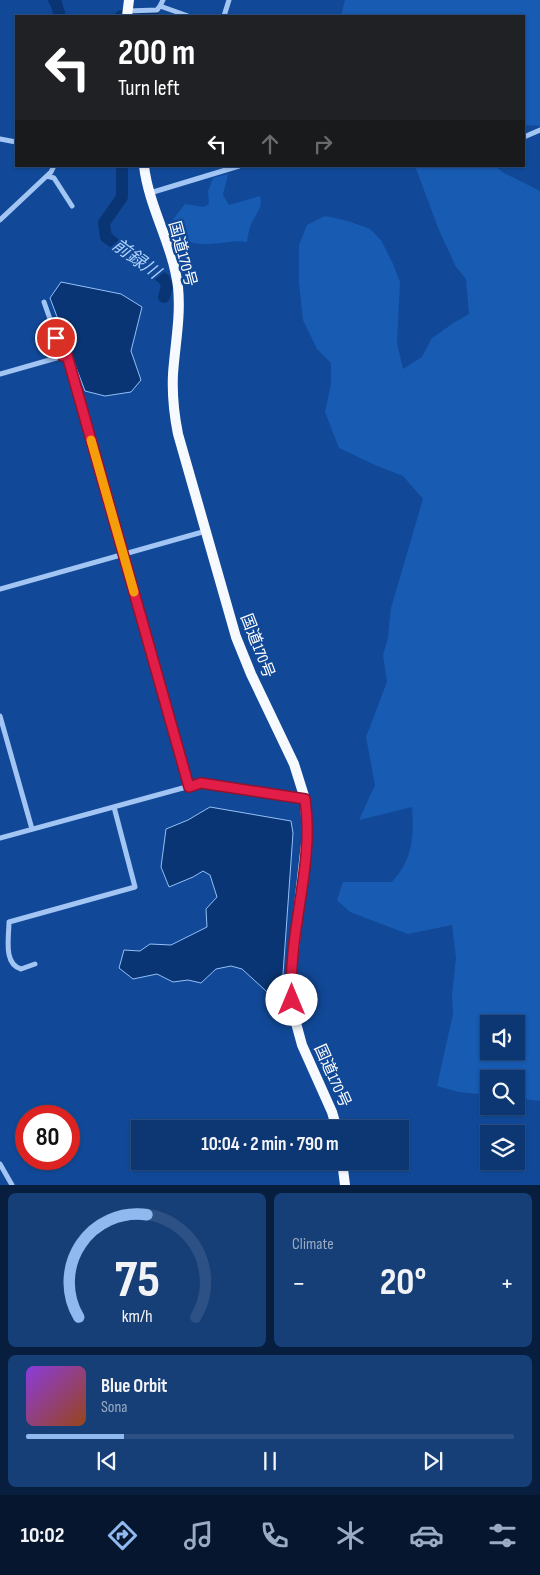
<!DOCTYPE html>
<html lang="en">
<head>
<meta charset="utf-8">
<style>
  body { margin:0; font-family:"Sofia Sans Condensed","Noto Sans JP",sans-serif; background:#163f77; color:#f1f3f6; height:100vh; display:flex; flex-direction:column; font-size:19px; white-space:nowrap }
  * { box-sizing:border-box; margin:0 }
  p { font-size:16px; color:#9aacc4 }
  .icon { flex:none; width:28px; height:28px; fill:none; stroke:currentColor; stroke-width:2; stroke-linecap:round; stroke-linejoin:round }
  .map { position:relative; height:1185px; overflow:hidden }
  .drawer { display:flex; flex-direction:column; gap:8px; padding:8px; background:#071e3f; flex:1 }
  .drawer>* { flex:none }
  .top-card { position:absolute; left:15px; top:15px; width:510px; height:152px; border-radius:0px; box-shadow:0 1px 4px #0004,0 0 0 1px #2d5184; background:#202124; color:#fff; overflow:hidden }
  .controls { position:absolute; left:480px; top:1015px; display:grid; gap:10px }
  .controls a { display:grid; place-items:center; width:45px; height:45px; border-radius:0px; background:#0d3772; box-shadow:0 1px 4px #0004,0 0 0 1px #2d5184; font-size:25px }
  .speed { position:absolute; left:15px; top:1105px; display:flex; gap:10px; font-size:25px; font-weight:700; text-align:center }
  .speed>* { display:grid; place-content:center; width:65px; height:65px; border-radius:50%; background:#0d3772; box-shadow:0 1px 4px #0004,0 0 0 1px #2d5184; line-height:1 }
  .speed .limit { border:8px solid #d22; background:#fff; color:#111 }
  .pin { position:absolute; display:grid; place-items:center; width:42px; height:42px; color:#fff; margin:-21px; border:2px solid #fff; border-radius:50%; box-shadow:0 1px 5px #0007 }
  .me { position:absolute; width:55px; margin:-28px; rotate:0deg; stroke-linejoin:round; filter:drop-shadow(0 0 4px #0008) }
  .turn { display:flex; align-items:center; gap:18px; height:105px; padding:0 20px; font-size:22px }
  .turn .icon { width:65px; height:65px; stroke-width:2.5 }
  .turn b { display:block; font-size:35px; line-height:42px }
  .lanes { display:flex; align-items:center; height:48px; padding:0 20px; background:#0003; justify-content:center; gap:25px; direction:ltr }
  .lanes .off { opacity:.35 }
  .big { font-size:38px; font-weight:700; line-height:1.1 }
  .drawer .tile { flex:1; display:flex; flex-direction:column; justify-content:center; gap:8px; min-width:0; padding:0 18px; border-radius:8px; background:#163f77 }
  .drawer .dial { align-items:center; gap:0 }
  .dial svg { height:130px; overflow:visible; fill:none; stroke:#2d5184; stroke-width:7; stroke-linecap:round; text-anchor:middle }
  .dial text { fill:#f1f3f6; stroke:none }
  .song { display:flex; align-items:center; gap:15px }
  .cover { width:60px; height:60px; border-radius:8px; background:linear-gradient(135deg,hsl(270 70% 55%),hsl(20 70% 35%)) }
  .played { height:5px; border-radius:2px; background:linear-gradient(90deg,#90b9f0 20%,#2d5184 20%) }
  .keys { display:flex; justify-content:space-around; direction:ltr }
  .heat { display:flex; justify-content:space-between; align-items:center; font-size:28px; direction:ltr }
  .drawer .tiles { flex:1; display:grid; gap:8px; grid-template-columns:1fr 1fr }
  .tile:last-child { grid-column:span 2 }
  .trip { position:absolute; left:131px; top:1120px; width:278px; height:50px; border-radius:0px; background:#0d3772; box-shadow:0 1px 4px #0004,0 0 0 1px #2d5184; font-weight:700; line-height:50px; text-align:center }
  .tabs { display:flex; height:80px; justify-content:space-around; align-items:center; background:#05162e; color:#9aacc4 }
  .tabs .icon { width:35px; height:35px }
  .tabs .on { color:#90b9f0 }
  .tabs b { font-size:22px; color:#f1f3f6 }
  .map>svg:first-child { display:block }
  .green { fill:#185bb2; fill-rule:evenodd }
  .water { fill:#0a3574; stroke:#93c0f7 }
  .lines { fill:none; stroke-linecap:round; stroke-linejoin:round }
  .river { stroke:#0a3574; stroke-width:12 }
  .minor { stroke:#a2c5f4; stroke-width:5 }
  .trunk { stroke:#f6faff; stroke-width:10 }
  .route-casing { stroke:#92132f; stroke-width:12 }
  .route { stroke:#e11d48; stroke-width:9 }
  .slow { stroke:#f59e0b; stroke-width:9 }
  .labels { text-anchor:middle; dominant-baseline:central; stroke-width:5; stroke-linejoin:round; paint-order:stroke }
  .street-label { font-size:16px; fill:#fff; stroke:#114998 }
  .water-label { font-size:18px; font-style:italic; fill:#aed0fb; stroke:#114998 }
</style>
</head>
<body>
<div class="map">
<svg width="540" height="1185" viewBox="0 0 540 1185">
  <rect width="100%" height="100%" fill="#114998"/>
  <path class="green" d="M345 0H540V126L524 125V16H341Z
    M415 166H495L504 173 540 191V1101L516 1098V1079H489V1095L459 1092 437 1086 453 1014 452 995 456 958 452 925 408 934 350 912 337 900 343 882H392C413 859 414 837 412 807L359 820 375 785 366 737 387 682 383 655 388 638 391 608 423 499 403 476 375 465 339 448 325 412 331 384V363L317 349 303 320 299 283V245L307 225 325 216 348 221 370 229 381 240 393 264 400 282 397 343 403 369 422 357 432 338 455 322 469 314 466 279 456 267 439 230ZM489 1024H516V1051H489Z
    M228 174 223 195 229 205 260 196C263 206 257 213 252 222 249 228 248 235 247 242 227 238 190 255 179 231L173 228 172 221 185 204 204 207 209 204 208 191 213 178Z"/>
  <path class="water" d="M61 282 121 294 142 307 131 351 141 380 131 392 105 396 85 391 50 298Z
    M210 807 291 821 293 833 281 1002H278L242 969 231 966 216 969 201 983 188 980 173 982 157 974 133 979 119 968 124 950 140 951 150 944 171 945 207 927 206 909 217 897 210 875 203 871 193 877 169 887 161 867 166 829 188 820Z"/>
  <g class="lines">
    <path class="river" d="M54 0 56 3 60 16
      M121 16 153 14 152 16
      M122 166V197L104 223 106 237 164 279 167 286 164 297"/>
    <path class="minor" d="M163 0 160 6 188 16
      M127 11 157 10 160 6
      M224 16 229 0
      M524 137 540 130
      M0 139 16 142
      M47 176 54 178 72 206
      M150 193 239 166
      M0 220 51 172 54 166
      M44 302 63 356
      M0 374 67 355 189 787
      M0 589 206 531
      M0 716 32 829
      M0 838 201 783 304 799
      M35 964 21 969C3 964 9 937 9 922L135 887 114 807
      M275 1016 293 1012
      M0 1164 12 1185"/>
    <path class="trunk" d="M127 16 129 0
      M144 166C149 208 173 245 178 287 181 316 175 345 173 374 172 394 174 414 178 434L236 637 251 674 294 764 305 799 307 835 291 975V1000L293 1012 302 1045 332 1112 337 1129
      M342 1161 345 1185"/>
  </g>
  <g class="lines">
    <defs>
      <path id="route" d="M56 338 63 356 67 355 189 787 201 783 305 799C315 866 287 933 292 1000"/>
    </defs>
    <use href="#route" class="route-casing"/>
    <use href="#route" class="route"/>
    <path class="slow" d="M91 440 134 592"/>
  </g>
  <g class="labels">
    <g class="street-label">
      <text transform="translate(182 254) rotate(75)">国道170号</text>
      <text transform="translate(257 646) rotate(69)">国道170号</text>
      <text transform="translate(332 1076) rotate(66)">国道170号</text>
    </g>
    <g class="water-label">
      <text transform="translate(136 259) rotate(36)">前録川</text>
    </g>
  </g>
</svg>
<div class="controls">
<a><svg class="icon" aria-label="sound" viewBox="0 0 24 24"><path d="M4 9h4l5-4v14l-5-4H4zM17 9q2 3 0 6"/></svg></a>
<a><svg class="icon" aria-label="search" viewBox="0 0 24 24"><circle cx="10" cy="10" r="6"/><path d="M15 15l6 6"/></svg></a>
<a><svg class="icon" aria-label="layers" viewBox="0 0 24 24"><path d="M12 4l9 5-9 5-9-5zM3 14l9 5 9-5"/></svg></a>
</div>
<div class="speed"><div class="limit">80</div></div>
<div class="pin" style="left:56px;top:338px;background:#d93025"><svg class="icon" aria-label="arrive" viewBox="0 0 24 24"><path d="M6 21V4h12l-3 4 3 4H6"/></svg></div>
<svg class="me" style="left:292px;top:1000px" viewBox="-20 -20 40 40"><circle r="19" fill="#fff"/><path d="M0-13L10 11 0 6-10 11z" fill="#e11d48"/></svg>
<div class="trip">10:04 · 2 min · 790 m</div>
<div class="top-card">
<div class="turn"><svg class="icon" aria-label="left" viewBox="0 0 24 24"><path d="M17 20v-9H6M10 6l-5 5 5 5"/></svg><div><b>200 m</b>Turn left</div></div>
<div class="lanes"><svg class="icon" aria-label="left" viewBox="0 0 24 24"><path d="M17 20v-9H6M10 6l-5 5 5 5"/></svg><svg class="icon off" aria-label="ahead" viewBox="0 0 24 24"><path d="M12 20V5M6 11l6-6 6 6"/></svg><svg class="icon off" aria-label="right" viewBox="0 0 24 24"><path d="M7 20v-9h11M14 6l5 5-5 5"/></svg></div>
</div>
</div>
<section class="drawer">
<div class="tiles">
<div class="tile dial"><svg viewBox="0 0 100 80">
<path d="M14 69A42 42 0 1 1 86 69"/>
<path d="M14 69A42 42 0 0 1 56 6" stroke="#90b9f0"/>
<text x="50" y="56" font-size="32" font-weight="700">75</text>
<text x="50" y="72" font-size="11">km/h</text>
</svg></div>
<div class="tile"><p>Climate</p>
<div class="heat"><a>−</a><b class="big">20°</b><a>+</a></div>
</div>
<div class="tile">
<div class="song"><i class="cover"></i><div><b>Blue Orbit</b><p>Sona</p></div></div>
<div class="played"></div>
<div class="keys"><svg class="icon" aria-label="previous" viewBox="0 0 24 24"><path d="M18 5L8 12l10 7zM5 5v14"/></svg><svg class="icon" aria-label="pause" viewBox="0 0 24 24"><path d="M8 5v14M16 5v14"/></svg><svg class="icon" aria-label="next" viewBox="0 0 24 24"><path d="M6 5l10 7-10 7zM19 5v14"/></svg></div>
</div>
</div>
</section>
<nav class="tabs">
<b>10:02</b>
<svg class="icon on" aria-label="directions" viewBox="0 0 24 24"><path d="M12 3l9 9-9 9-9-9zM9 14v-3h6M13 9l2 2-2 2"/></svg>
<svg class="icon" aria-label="music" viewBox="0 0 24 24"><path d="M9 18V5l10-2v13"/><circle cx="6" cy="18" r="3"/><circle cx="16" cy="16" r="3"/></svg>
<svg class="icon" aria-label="phone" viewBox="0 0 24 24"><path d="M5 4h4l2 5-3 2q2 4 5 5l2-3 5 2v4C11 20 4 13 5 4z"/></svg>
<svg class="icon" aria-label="climate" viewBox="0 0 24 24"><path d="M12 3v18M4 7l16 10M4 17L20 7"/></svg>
<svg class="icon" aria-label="car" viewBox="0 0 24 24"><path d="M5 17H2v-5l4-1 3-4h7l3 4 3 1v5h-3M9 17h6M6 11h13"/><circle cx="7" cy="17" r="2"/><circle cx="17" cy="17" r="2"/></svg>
<svg class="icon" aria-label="filters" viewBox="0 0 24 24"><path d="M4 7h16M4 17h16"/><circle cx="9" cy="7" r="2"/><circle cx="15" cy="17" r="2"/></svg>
</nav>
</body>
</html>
